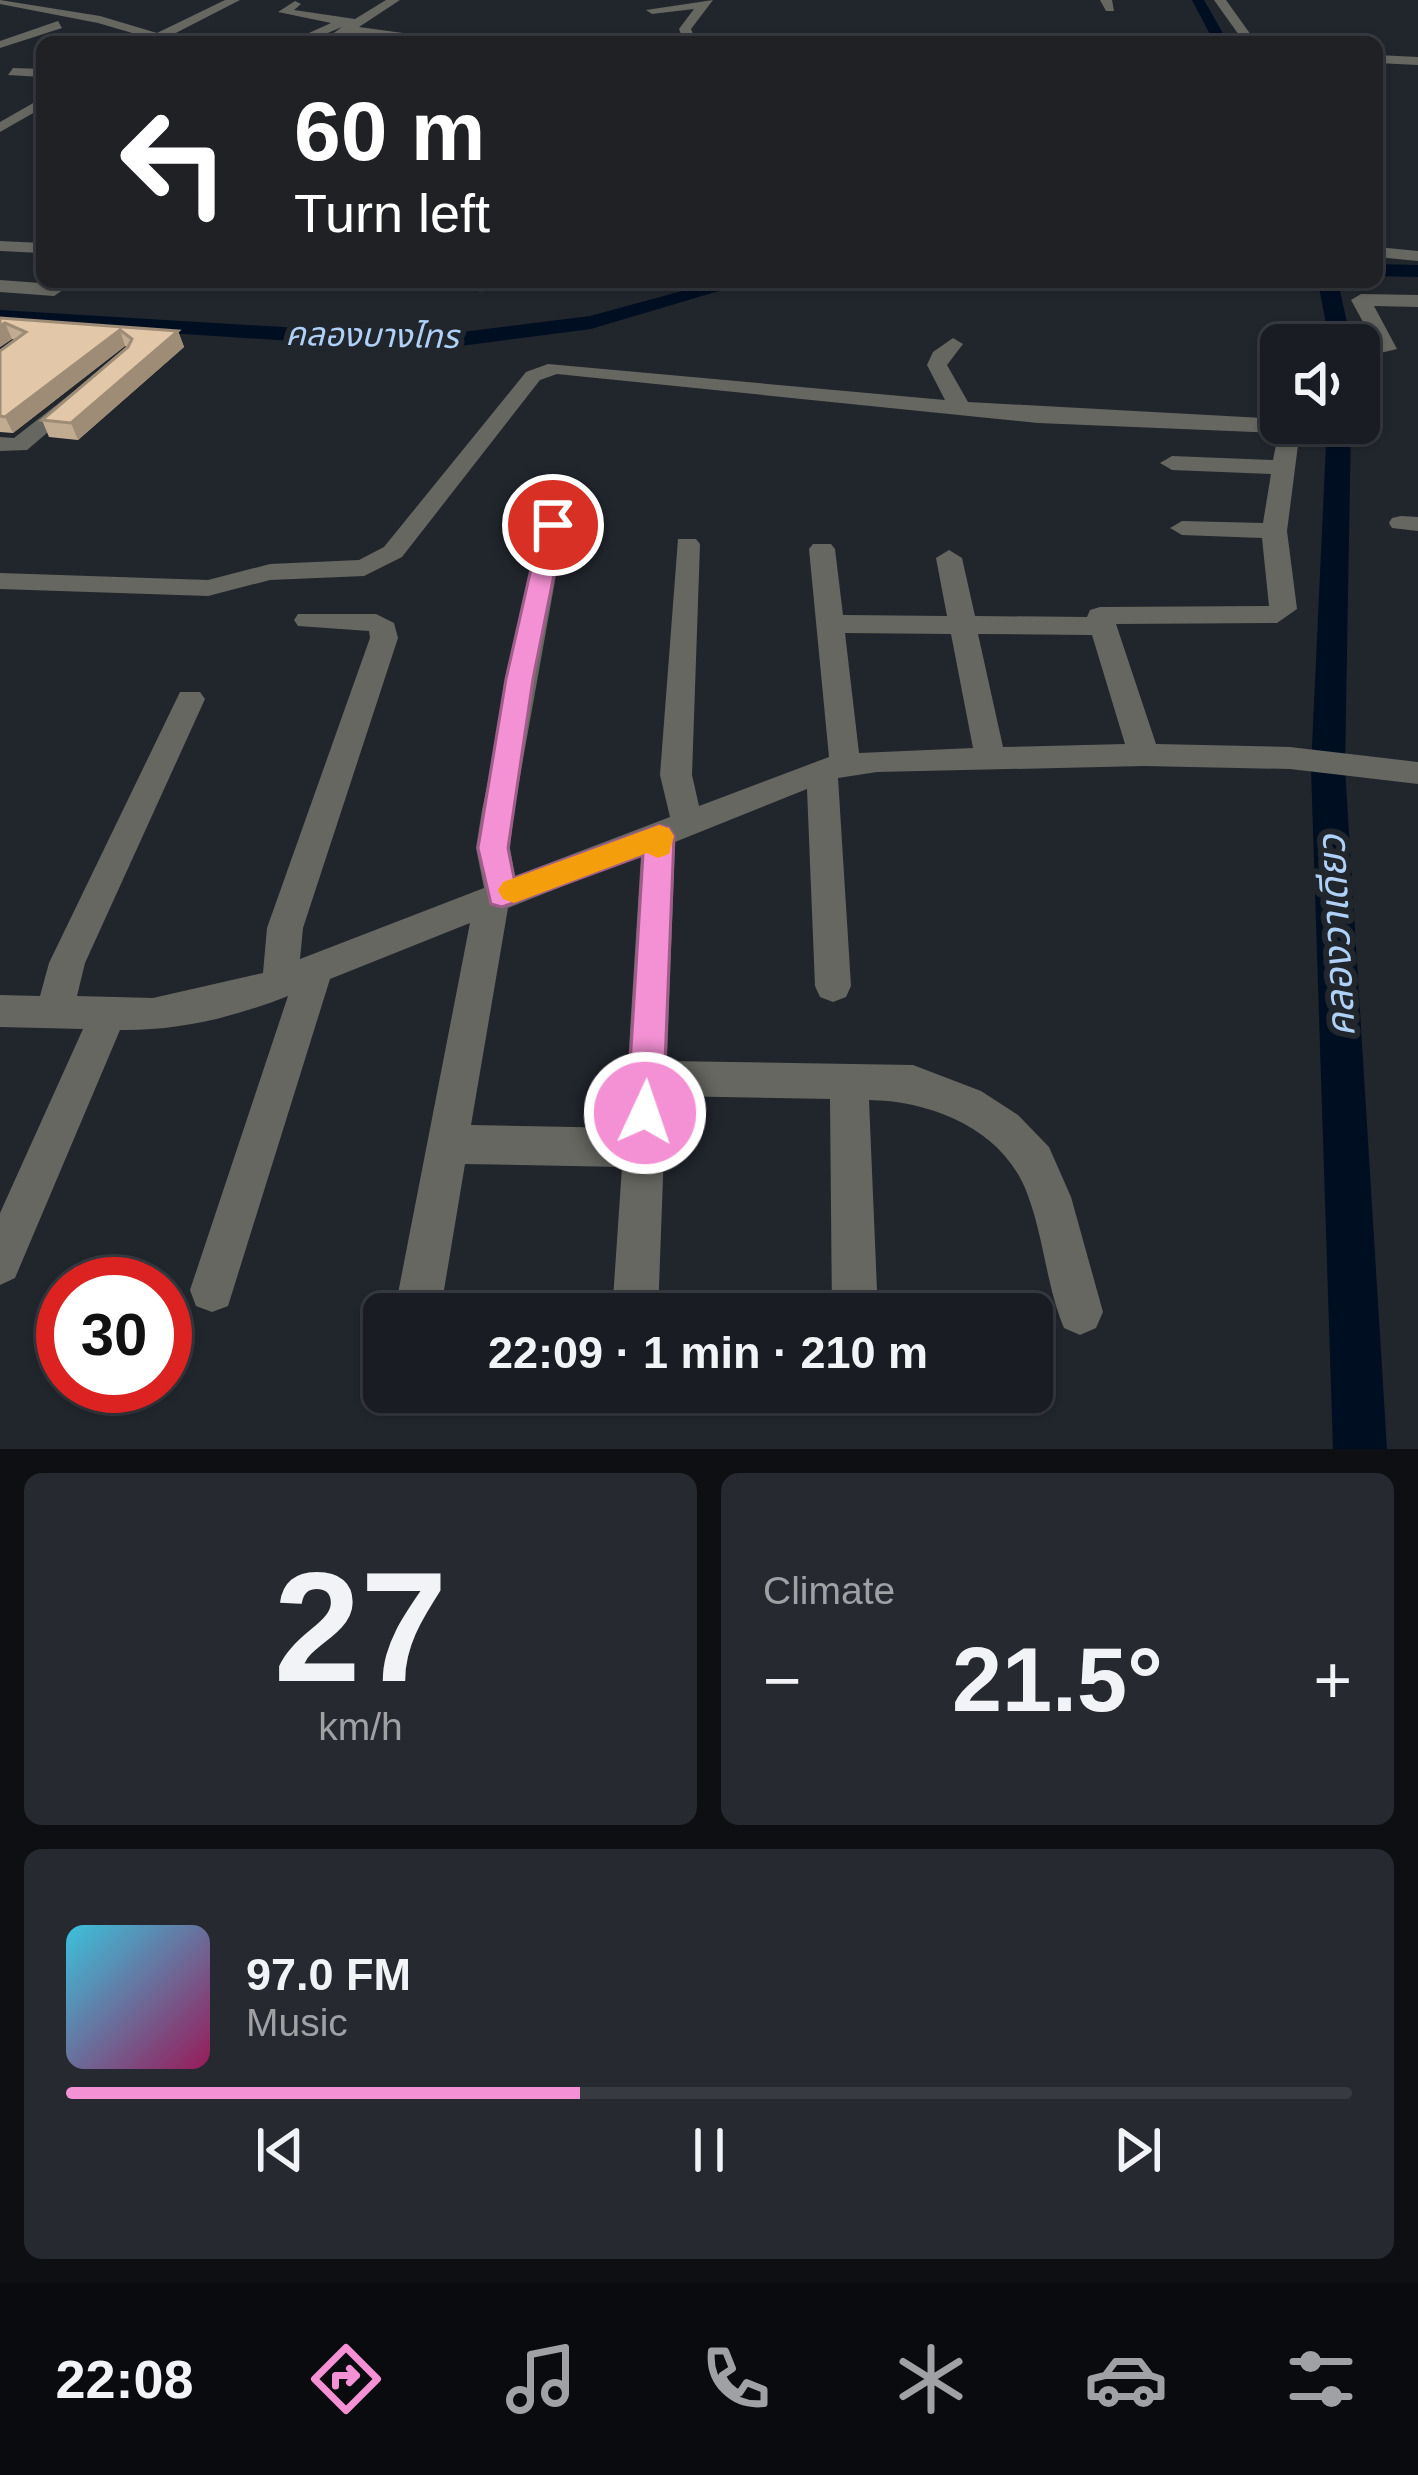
<!DOCTYPE html>
<html lang="en">
<head>
<meta charset="utf-8">
<style>
  body { margin:0; font-family:Helvetica,"Noto Sans Thai",sans-serif; background:#26292f; color:#f1f3f6; height:100vh; display:flex; flex-direction:column; font-size:45px; white-space:nowrap }
  * { box-sizing:border-box; margin:0 }
  p { font-size:39px; color:#9fa1a5 }
  .icon { flex:none; width:66px; height:66px; fill:none; stroke:currentColor; stroke-width:2; stroke-linecap:round; stroke-linejoin:round }
  .map { position:relative; height:1449px; overflow:hidden }
  .panel { display:flex; flex-direction:column; gap:24px; padding:24px; background:#0e0f13; flex:1 }
  .panel>* { flex:none }
  .top-card { position:absolute; left:36px; top:36px; width:1347px; height:252px; border-radius:18px; box-shadow:0 3px 9px #0004,0 0 0 3px #373a40; background:#202124; color:#fff; overflow:hidden }
  .controls { position:absolute; left:1260px; top:324px; display:grid; gap:24px }
  .controls a { display:grid; place-items:center; width:120px; height:120px; border-radius:18px; background:#191c22; box-shadow:0 3px 9px #0004,0 0 0 3px #373a40; font-size:60px }
  .speed { position:absolute; left:36px; top:1257px; display:flex; gap:24px; font-size:60px; font-weight:700; text-align:center }
  .speed>* { display:grid; place-content:center; width:156px; height:156px; border-radius:50%; background:#191c22; box-shadow:0 3px 9px #0004,0 0 0 3px #373a40; line-height:1 }
  .speed .limit { border:18px solid #d22; background:#fff; color:#111 }
  .pin { position:absolute; display:grid; place-items:center; width:102px; height:102px; color:#fff; margin:-51px; border:6px solid #fff; border-radius:50%; box-shadow:0 3px 12px #0007 }
  .me { position:absolute; width:132px; margin:-66px; rotate:3deg; stroke-linejoin:round; filter:drop-shadow(0 0 9px #0008) }
  .turn { display:flex; align-items:center; gap:42px; height:252px; padding:0 60px; font-size:54px }
  .turn .icon { width:156px; height:156px; stroke-width:2.5 }
  .turn b { display:block; font-size:84px; line-height:102px }
  .big { font-size:90px; font-weight:700; line-height:1.1 }
  .panel .tile { flex:1; display:flex; flex-direction:column; justify-content:center; gap:18px; min-width:0; padding:0 42px; border-radius:18px; background:#26292f }
  .panel .dial { align-items:center; gap:0 }
  .dial b { font-size:156px; line-height:1 }
  .song { display:flex; align-items:center; gap:36px }
  .cover { width:144px; height:144px; border-radius:18px; background:linear-gradient(135deg,hsl(190 70% 55%),hsl(330 70% 35%)) }
  .played { height:12px; border-radius:6px; background:linear-gradient(90deg,#f491d4 40%,#373a40 40%) }
  .keys { display:flex; justify-content:space-around; direction:ltr }
  .heat { display:flex; justify-content:space-between; align-items:center; font-size:66px; direction:ltr }
  .panel .tiles { flex:1; display:grid; gap:24px; grid-template-columns:1fr 1fr }
  .tile:last-child { grid-column:span 2 }
  .trip { position:absolute; left:363px; top:1293px; width:690px; height:120px; border-radius:18px; background:#191c22; box-shadow:0 3px 9px #0004,0 0 0 3px #373a40; font-weight:700; line-height:120px; text-align:center }
  .dock { display:flex; height:192px; justify-content:space-around; align-items:center; background:#0a0b0e; color:#9fa1a5 }
  .dock .icon { width:84px; height:84px }
  .dock .active { color:#f491d4 }
  .dock b { font-size:54px; color:#f1f3f6 }
  .map>svg:first-child { display:block }
  .lines { fill:none; stroke-linecap:round; stroke-linejoin:round }
  .canal { fill:#000e22; fill-rule:evenodd }
  .minor { fill:#676762; fill-rule:evenodd }
  .wall { fill:#c2ac91 }
  .shaded-wall { fill:#9e8c76 }
  .building { fill:#e2c8a9; stroke:#9e8c76; stroke-width:3 }
  .route { fill:#f491d4; stroke:#9f5e8a; stroke-width:3 }
  .slow { fill:#f59e0b }
  .labels { text-anchor:middle; dominant-baseline:central; stroke-width:12; stroke-linejoin:round; paint-order:stroke }
  .far-water-label { font-size:33px; font-style:italic; fill:#b0d1f7; stroke:#21262d }
  .water-label { font-size:39px; font-style:italic; fill:#b0d1f7; stroke:#21262d }
</style>
</head>
<body>
<div class="map">
<svg width="1418" height="1449" viewBox="0 0 1418 1449">
  <rect width="100%" height="100%" fill="#21262d"/>
  <g class="lines">
    <path class="canal" d="M1192 0H1204L1228 42H1214Z
      M1377 264 1418 265V277L1377 276Z
      M715 282H749L591 329 430 350 0 322V310L430 336 590 316Z
      M1318 282H1338L1352 345H1330Z
      M1327 423H1351L1345 768 1387 1449H1333L1311 768Z"/>
    <path class="minor" d="M0 0 100 16 157 33 225 0H240L170 36 183 42H163L98 23 0 4Z
      M386 0H400L359 27 403 33V39L350 33 336 42H321L342 27 306 42H289L331 23 278 12 295 1 301 4 294 10 355 19Z
      M713 0 691 29 696 42H684L679 29 694 9 652 14 646 10Z
      M1100 0H1112L1114 11H1106Z
      M1214 0H1226L1256 42H1244Z
      M58 21 62 28 0 48V41Z
      M457 33 571 38 577 42 453 40Z
      M1377 55 1418 57V65L1377 63Z
      M13 68 42 69V77L8 75Z
      M42 98V108L0 132V122Z
      M0 241 42 243V253L0 251Z
      M1377 247 1418 251V261L1377 257Z
      M0 280 54 284 63 290 54 296 0 292Z
      M355 282H428C412 292 371 292 355 282Z
      M443 282H507L509 285C495 295 457 292 443 282Z
      M1418 295V307L1374 306 1397 349 1380 353 1351 300 1361 294Z
      M953 338 963 344 947 365 968 402 1281 419 1312 427 1301 434 1038 423 557 374 540 380 402 557 364 576 270 580 208 596 0 589V573L208 580 270 564 359 560 384 547 526 372 548 364 945 400 927 365 933 352Z
      M73 392 84 399 81 404 27 450 0 451V437L14 438Z
      M1287 438 1298 445 1287 531 1297 609 1277 623 1116 624 1156 744 1290 747 1418 762V784L1290 769 1144 766 877 772 838 778 851 986 846 997 833 1002 820 997 815 986 807 789 675 842 667 1061 913 1065 981 1091 1018 1115 1049 1147 1071 1197 1103 1312 1096 1328 1080 1335 1064 1328C1046 1285 1044 1237 1027 1193 1003 1129 932 1101 869 1100L878 1314H832L830 1099 666 1096 658 1314H612L622 1167 465 1164 440 1314H394L470 923 330 979 228 1306 212 1312 196 1306 190 1290 288 996C235 1017 178 1031 120 1030L15 1278 0 1285V1213L83 1029 0 1027V995L40 996 49 963 180 692H200L205 699 85 963 77 996 153 998 263 973 267 928 370 638 369 631 298 626 294 620 298 614H376L394 623 398 638 303 928 300 959 484 888 476 848 482 810 544 520H562L565 525 514 810 510 848 515 876 670 817 660 775 678 539H696L700 544 692 775 699 806 829 757 809 549 813 544H831L835 549 843 615 947 616 936 558 949 550 962 558 975 616 1087 617 1090 610 1100 607 1269 606 1262 538 1182 535 1170 528 1182 521 1263 523 1271 474 1172 470 1160 463 1172 456 1273 460 1276 445ZM845 633 951 634 973 748 859 753ZM978 634 1092 635 1125 744 1003 747ZM641 855 624 1128 471 1125 508 908Z
      M1401 516 1418 517V531L1392 528 1389 523 1392 518Z"/>
  </g>
  <path class="wall" d="M0 318 178 331 184 347 78 440 49 437 42 420 127 347 125 346 13 433 0 432V351L15 340 12 339 0 347Z"/>
  <path class="shaded-wall" d="M5 323 12 339 0 347V326Z
    M120 330 125 346 13 433 5 417Z
    M178 331 184 347 78 440 71 423Z"/>
  <path class="building" d="M0 318 178 331 71 423 42 420 128 347 132 339 120 330 5 417 0 416V351L26 332 5 323 0 326Z"/>
  <path class="route" d="M553 518 564 525 533 679 508 848 514 878 659 825 669 828 674 836 663 1113 658 1125 645 1130 632 1125 627 1113 643 855 502 907 491 904 478 848 506 679 541 525Z"/>
  <path class="slow" d="M659 825 669 828 674 836 669 854 658 858 647 853 514 903 503 899 498 890 503 882Z"/>
  <g class="labels">
    <g class="far-water-label">
      <text transform="translate(372 335) rotate(1)">คลองบางไทร</text>
    </g>
    <g class="water-label">
      <text transform="translate(1336 936) rotate(-93)">คลองวาเดียว</text>
    </g>
  </g>
</svg>
<div class="controls">
<a><svg class="icon" aria-label="sound" viewBox="0 0 24 24"><path d="M4 9h4l5-4v14l-5-4H4zM17 9q2 3 0 6"/></svg></a>
</div>
<div class="speed"><div class="limit">30</div></div>
<div class="pin" style="left:553px;top:525px;background:#d93025"><svg class="icon" aria-label="arrive" viewBox="0 0 24 24"><path d="M6 21V4h12l-3 4 3 4H6"/></svg></div>
<svg class="me" style="left:645px;top:1113px" viewBox="-20 -20 40 40"><circle r="17" fill="#f491d4" stroke="#fff" stroke-width="3"/><path d="M0-11L8 9 0 5-8 9z" fill="#fff"/></svg>
<div class="trip">22:09 · 1 min · 210 m</div>
<div class="top-card">
<div class="turn"><svg class="icon" aria-label="left" viewBox="0 0 24 24"><path d="M17 20v-9H6M10 6l-5 5 5 5"/></svg><div><b>60 m</b>Turn left</div></div>
</div>
</div>
<section class="panel">
<div class="tiles">
<div class="tile dial"><b>27</b><p>km/h</p></div>
<div class="tile"><p>Climate</p>
<div class="heat"><a>−</a><b class="big">21.5°</b><a>+</a></div>
</div>
<div class="tile">
<div class="song"><i class="cover"></i><div><b>97.0 FM</b><p>Music</p></div></div>
<div class="played"></div>
<div class="keys"><svg class="icon" aria-label="previous" viewBox="0 0 24 24"><path d="M18 5L8 12l10 7zM5 5v14"/></svg><svg class="icon" aria-label="pause" viewBox="0 0 24 24"><path d="M8 5v14M16 5v14"/></svg><svg class="icon" aria-label="next" viewBox="0 0 24 24"><path d="M6 5l10 7-10 7zM19 5v14"/></svg></div>
</div>
</div>
</section>
<nav class="dock">
<b>22:08</b>
<svg class="icon active" aria-label="directions" viewBox="0 0 24 24"><path d="M12 3l9 9-9 9-9-9zM9 14v-3h6M13 9l2 2-2 2"/></svg>
<svg class="icon" aria-label="music" viewBox="0 0 24 24"><path d="M9 18V5l10-2v13"/><circle cx="6" cy="18" r="3"/><circle cx="16" cy="16" r="3"/></svg>
<svg class="icon" aria-label="phone" viewBox="0 0 24 24"><path d="M5 4h4l2 5-3 2q2 4 5 5l2-3 5 2v4C11 20 4 13 5 4z"/></svg>
<svg class="icon" aria-label="climate" viewBox="0 0 24 24"><path d="M12 3v18M4 7l16 10M4 17L20 7"/></svg>
<svg class="icon" aria-label="car" viewBox="0 0 24 24"><path d="M5 17H2v-5l4-1 3-4h7l3 4 3 1v5h-3M9 17h6M6 11h13"/><circle cx="7" cy="17" r="2"/><circle cx="17" cy="17" r="2"/></svg>
<svg class="icon" aria-label="filters" viewBox="0 0 24 24"><path d="M4 7h16M4 17h16"/><circle cx="9" cy="7" r="2"/><circle cx="15" cy="17" r="2"/></svg>
</nav>
</body>
</html>
